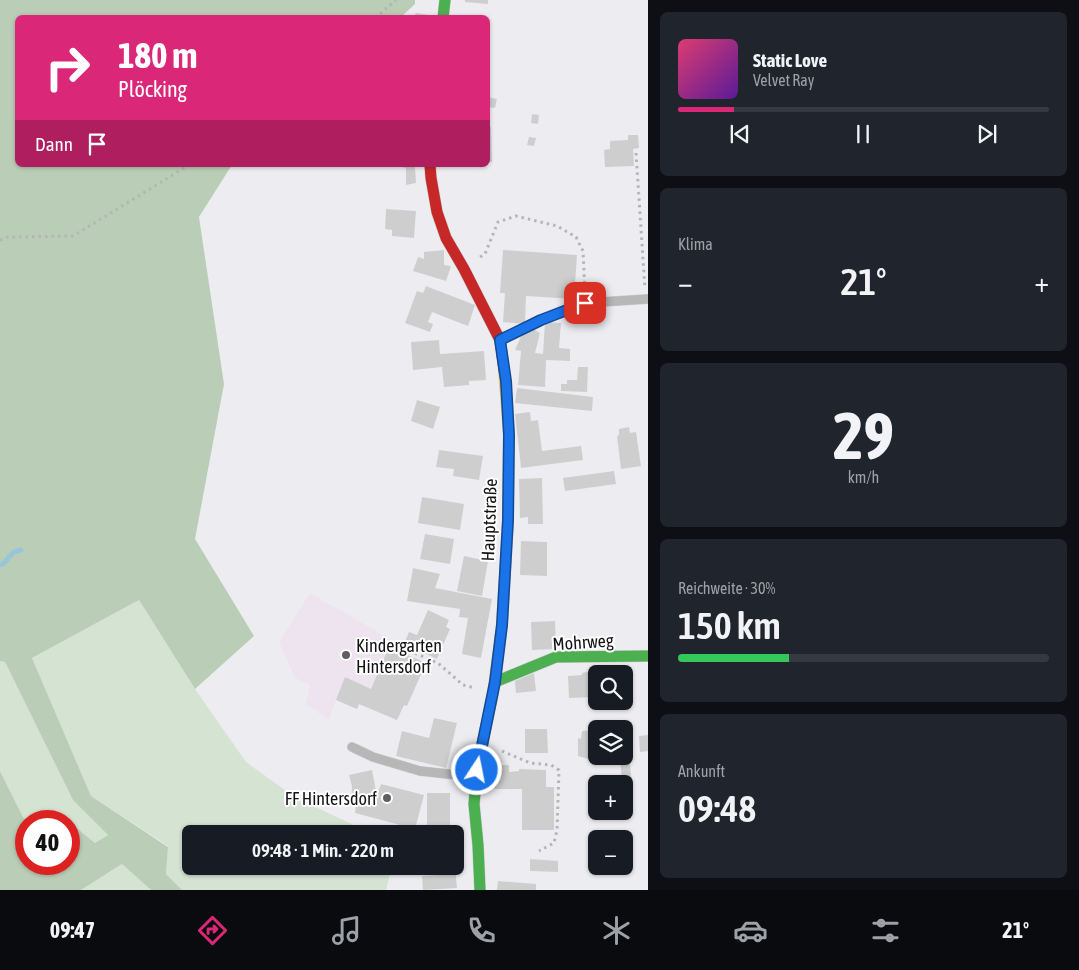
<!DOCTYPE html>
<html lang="de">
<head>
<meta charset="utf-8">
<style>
  body { margin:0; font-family:"Asap Condensed",sans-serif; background:#20242c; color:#f1f3f6; height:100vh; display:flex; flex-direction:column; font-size:19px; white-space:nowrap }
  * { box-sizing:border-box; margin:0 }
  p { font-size:16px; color:#9ea1a6 }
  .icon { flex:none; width:28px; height:28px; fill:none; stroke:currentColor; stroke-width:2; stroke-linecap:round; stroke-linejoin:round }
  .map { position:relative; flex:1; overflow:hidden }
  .drawer { display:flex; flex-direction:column; gap:12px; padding:12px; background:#0d0f14; width:431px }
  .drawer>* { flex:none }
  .banner { position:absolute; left:15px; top:15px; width:475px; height:152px; border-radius:8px; box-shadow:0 1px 4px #0004; background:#db2777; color:#fff; overflow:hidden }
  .tools { position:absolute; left:588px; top:665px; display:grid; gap:10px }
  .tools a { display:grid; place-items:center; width:45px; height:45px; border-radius:8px; background:#171b24; box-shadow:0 1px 4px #0004; font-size:25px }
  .speed { position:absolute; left:15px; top:810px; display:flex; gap:10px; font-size:25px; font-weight:700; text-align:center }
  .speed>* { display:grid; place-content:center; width:65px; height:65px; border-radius:50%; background:#171b24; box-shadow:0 1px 4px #0004; line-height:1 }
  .speed .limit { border:8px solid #d22; background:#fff; color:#111 }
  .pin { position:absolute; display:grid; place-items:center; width:42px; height:42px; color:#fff; margin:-21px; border-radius:10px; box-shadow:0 2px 8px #0006 }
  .me { position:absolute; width:55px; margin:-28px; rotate:11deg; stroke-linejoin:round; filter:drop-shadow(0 0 4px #0008) }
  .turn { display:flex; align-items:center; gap:18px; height:105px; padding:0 20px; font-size:22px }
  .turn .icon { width:65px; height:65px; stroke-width:2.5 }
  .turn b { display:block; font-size:35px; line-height:42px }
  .then { display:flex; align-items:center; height:48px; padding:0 20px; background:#0003; gap:10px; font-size:19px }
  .big { font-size:38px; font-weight:600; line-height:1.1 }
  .drawer .card { flex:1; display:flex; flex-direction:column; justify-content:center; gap:8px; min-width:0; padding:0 18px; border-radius:8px; background:#20242c }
  .drawer .dial { align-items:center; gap:0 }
  .dial b { font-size:65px; line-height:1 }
  .song { display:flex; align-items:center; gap:15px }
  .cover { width:60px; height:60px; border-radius:8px; background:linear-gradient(135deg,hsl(340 70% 55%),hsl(270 70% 35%)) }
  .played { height:5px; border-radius:2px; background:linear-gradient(90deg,#db2777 15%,#363941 15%) }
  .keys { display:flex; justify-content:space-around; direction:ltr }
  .heat { display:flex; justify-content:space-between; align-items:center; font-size:28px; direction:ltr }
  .charge { height:8px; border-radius:4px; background:linear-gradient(90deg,#34c759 30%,#363941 0) }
  .trip { position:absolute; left:182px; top:825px; width:282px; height:50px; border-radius:8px; background:#171b24; box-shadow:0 1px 4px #0004; font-weight:600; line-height:50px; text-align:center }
  .tab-bar { display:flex; height:80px; justify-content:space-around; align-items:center; background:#090b0e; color:#9ea1a6 }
  .tab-bar .icon { width:35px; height:35px }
  .tab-bar .selected { color:#db2777 }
  .tab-bar b { font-size:22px; color:#f1f3f6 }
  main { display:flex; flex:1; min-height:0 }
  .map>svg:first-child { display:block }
  .education { fill:#eee4ef }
  .green { fill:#d5e3d3 }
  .forest { fill:#baceb7 }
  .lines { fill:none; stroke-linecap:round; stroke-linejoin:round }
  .stream { stroke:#99c5d8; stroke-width:5 }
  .building { fill:#cfcecf }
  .lane-casing { stroke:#cbcbcd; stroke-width:10 }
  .fast-casing { stroke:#cbcbcd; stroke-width:12 }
  .slow-casing { stroke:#cbcbcd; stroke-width:12 }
  .jam-casing { stroke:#cbcbcd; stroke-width:12 }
  .path { stroke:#b5b5b6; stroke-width:3; stroke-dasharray:2.5 4; stroke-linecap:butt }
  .lane { stroke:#b8b7b7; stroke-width:9 }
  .fast { stroke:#4caf50; stroke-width:11 }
  .slow { stroke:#ffc107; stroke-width:11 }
  .jam { stroke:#c62828; stroke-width:11 }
  .route-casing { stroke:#114b97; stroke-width:12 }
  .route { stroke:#1a73e8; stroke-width:9 }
  .poi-dot { fill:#5f5f62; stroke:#fff; stroke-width:2 }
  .labels { text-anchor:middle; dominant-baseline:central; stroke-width:4; stroke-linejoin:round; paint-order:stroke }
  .street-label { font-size:18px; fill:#131315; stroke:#fff }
  .poi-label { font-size:18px; fill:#131315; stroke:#fff; text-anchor:start }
</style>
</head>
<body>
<main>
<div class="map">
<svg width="648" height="890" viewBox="0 0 648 890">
  <rect width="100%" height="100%" fill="#ededf1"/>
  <path class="education" d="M310 593 385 636 389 647 426 663 407 706 403 705 397 720 360 704 357 709 336 700 329 720 306 704 310 685 295 678 279 642Z"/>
  <path class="green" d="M139 600 195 689 246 762 296 798 373 834H191V866H392L386 890H182L166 874 168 846 91 796 32 658Z
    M0 661 5 662 73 799 108 835 95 843 74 826H69V821H26V823L0 771Z
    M122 864 151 890H81Z"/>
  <path class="forest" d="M0 0H415V4L400 18H18V165H233L230 168 199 217 224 384 195 539 254 636 195 689 139 600 32 658 91 796 168 847 166 874 182 890H151L122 864 81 890H0V771L26 823V864H69V826H74L95 843 108 835 73 800 5 662 0 661Z"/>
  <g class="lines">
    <path class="stream" d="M0 565 3 564 14 552 21 550"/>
  </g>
  <path class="building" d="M465 0H488V4L465 2Z
    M416 13 429 15 428 18H412Z
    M488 97 497 99 495 108 488 107Z
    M532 114 539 115 538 124 531 123Z
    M488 127H491L492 162H488Z
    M628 135H638L639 148 633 149 634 166 605 167 604 150 610 149V141L628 140Z
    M529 137 536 138 534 146 527 145Z
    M396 165H410L415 167 416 183 406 185V168Z
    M386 209 416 211 414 238 392 236V230L385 229Z
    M444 250V265L451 266 446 281 413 271 418 257 424 259V252Z
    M503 250 577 255 574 299 526 296 525 324 503 322 505 293H500Z
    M426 286 475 305 468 326 432 312 428 322 433 324 430 332 405 323 417 291 423 293Z
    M545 322 561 323 559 348 570 349V361L546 360 545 387 518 385 521 351 515 350 522 334 533 329 540 333 535 353 543 354Z
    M439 340 440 354 484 351 486 380 469 381V385L444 387 442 367 413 370 411 342Z
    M578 367H588L587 392 561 391V384H567V380H577Z
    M517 388 593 397 592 411 515 403Z
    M417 400 440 407 433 429 411 421Z
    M530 412 531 421 538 420 542 451 581 446 583 460 521 468 515 414Z
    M629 427 630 433 636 432 641 466 621 469 617 436 619 435V429Z
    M439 450 483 456 479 480 453 476 454 469 436 467Z
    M614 471 616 484 565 491 563 478Z
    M542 478 543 524H528V517L520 518 519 479Z
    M422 497 464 504 460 530 418 523Z
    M425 534 454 539 450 564 420 559Z
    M521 541 547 542V576L520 575Z
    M464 556 488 561 482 596 457 591Z
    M413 568 440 574 435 588 492 599 481 658 462 654 468 618 459 617 460 609 407 601Z
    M428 610 449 620 446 627 450 629 437 659 404 644 409 632 417 635Z
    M555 621 556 649 532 650 531 622Z
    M389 647 426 663 407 706 404 705 397 720 359 704 357 709 336 700 345 677 371 689Z
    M608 667 610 674H596V697L569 698 568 676 582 675V673Z
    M534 673 536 691 516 693 515 681Z
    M434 718 457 723 446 768 396 756 402 731 429 738Z
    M525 729H547L548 753H525Z
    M596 730V756H618V760H592L578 756V738L581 739 582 731Z
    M648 735V751L640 752 639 736Z
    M630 761 631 777 622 778 620 762Z
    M500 765H509V772L519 771V769L546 770V787H554V830H522V789H494V770H500Z
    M372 770 376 791 378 792 381 784 424 795 415 829 355 813 356 802H351L352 786 349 775Z
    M427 793H450V829H427Z
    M456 839H463L464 851 456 852Z
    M530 859 558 861V872L530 871Z
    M426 866H455L457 888 423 890 422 876 438 875V871L427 872Z
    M498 881 536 884V890H497Z"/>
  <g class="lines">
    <defs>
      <path id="lane" d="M501 340 541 320 585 303 648 299
        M352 747 373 757 420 771 476 777"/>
      <path id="fast" d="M443 18 445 0
        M495 682 556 657 648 656
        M480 890 478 845 474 804 477 771 493 693"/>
      <path id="slow" d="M493 693 502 625 508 520 509 435 504 370"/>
      <path id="jam" d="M430 165 431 178 437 212 446 238 464 269 500 340 504 370"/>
    </defs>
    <use href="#lane" class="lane-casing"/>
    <use href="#fast" class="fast-casing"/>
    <use href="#slow" class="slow-casing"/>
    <use href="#jam" class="jam-casing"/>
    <path class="path" d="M375 18 396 0
      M636 153 645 289
      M0 240 8 237 73 236 189 165
      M480 257 485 254 498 222 516 216 557 226 576 237 583 251 585 293
      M391 643 438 663 463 685 475 688
      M502 751 530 763 551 765 559 770 557 830 554 843 539 851"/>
    <use href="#lane" class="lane"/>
    <use href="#fast" class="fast"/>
    <use href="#slow" class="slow"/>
    <use href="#jam" class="jam"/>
  </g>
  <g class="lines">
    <defs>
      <path id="route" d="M477 770 495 682 502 625 508 520 509 435 506 381 500 340 541 320 585 303"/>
    </defs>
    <use href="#route" class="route-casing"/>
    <use href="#route" class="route"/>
  </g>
  <g class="poi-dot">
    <circle cx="346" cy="655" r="5"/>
    <circle cx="387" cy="798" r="5"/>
  </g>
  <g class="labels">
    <g class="street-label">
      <text transform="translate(489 520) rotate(-88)">Hauptstraße</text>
      <text transform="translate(583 642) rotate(-4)">Mohrweg</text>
    </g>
    <g class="poi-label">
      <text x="356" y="645">Kindergarten<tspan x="356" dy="21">Hintersdorf</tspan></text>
      <text x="377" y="798" text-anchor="end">FF Hintersdorf</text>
    </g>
  </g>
</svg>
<div class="tools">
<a><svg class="icon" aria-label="search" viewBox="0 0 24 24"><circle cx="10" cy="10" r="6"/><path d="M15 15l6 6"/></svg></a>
<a><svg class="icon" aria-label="layers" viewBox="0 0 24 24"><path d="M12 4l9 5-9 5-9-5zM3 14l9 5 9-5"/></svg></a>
<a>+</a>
<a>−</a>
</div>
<div class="speed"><div class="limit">40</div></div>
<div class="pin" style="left:585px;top:303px;background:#d93025"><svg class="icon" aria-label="arrive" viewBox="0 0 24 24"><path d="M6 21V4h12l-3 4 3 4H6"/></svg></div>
<svg class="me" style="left:477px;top:770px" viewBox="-20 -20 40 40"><circle r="17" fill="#1a73e8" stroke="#fff" stroke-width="3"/><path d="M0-11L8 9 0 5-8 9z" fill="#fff"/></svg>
<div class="trip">09:48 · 1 Min. · 220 m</div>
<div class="banner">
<div class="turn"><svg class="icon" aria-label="right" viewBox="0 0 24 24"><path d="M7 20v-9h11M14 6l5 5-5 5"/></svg><div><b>180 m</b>Plöcking</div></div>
<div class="then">Dann<svg class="icon" aria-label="arrive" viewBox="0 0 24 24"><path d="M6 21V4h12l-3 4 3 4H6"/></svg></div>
</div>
</div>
<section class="drawer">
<div class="card">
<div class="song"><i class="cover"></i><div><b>Static Love</b><p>Velvet Ray</p></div></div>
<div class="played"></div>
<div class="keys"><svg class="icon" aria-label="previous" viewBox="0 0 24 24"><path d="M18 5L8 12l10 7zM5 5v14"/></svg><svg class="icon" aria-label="pause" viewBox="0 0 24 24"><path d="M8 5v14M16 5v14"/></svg><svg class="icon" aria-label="next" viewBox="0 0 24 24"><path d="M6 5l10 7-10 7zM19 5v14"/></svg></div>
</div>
<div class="card"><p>Klima</p>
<div class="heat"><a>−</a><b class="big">21°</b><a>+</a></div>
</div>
<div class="card dial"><b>29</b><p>km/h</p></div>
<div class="card"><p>Reichweite · 30%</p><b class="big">150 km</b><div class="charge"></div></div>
<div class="card"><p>Ankunft</p><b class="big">09:48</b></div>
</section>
</main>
<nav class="tab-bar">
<b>09:47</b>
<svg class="icon selected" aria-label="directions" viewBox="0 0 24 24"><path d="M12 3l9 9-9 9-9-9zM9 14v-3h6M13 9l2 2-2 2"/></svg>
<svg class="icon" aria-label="music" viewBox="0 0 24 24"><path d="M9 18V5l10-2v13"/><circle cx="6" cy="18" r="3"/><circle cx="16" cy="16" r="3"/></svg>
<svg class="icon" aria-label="phone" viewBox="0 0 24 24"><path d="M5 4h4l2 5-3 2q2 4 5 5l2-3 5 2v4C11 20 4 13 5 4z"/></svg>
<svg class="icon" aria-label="climate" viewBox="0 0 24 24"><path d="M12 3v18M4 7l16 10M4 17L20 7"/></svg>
<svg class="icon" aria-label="car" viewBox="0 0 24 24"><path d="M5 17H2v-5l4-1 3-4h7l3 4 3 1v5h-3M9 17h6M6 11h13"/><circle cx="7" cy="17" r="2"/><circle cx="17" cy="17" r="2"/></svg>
<svg class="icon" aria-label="filters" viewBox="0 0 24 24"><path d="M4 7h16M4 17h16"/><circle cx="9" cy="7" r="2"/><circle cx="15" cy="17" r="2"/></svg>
<b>21°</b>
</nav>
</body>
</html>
